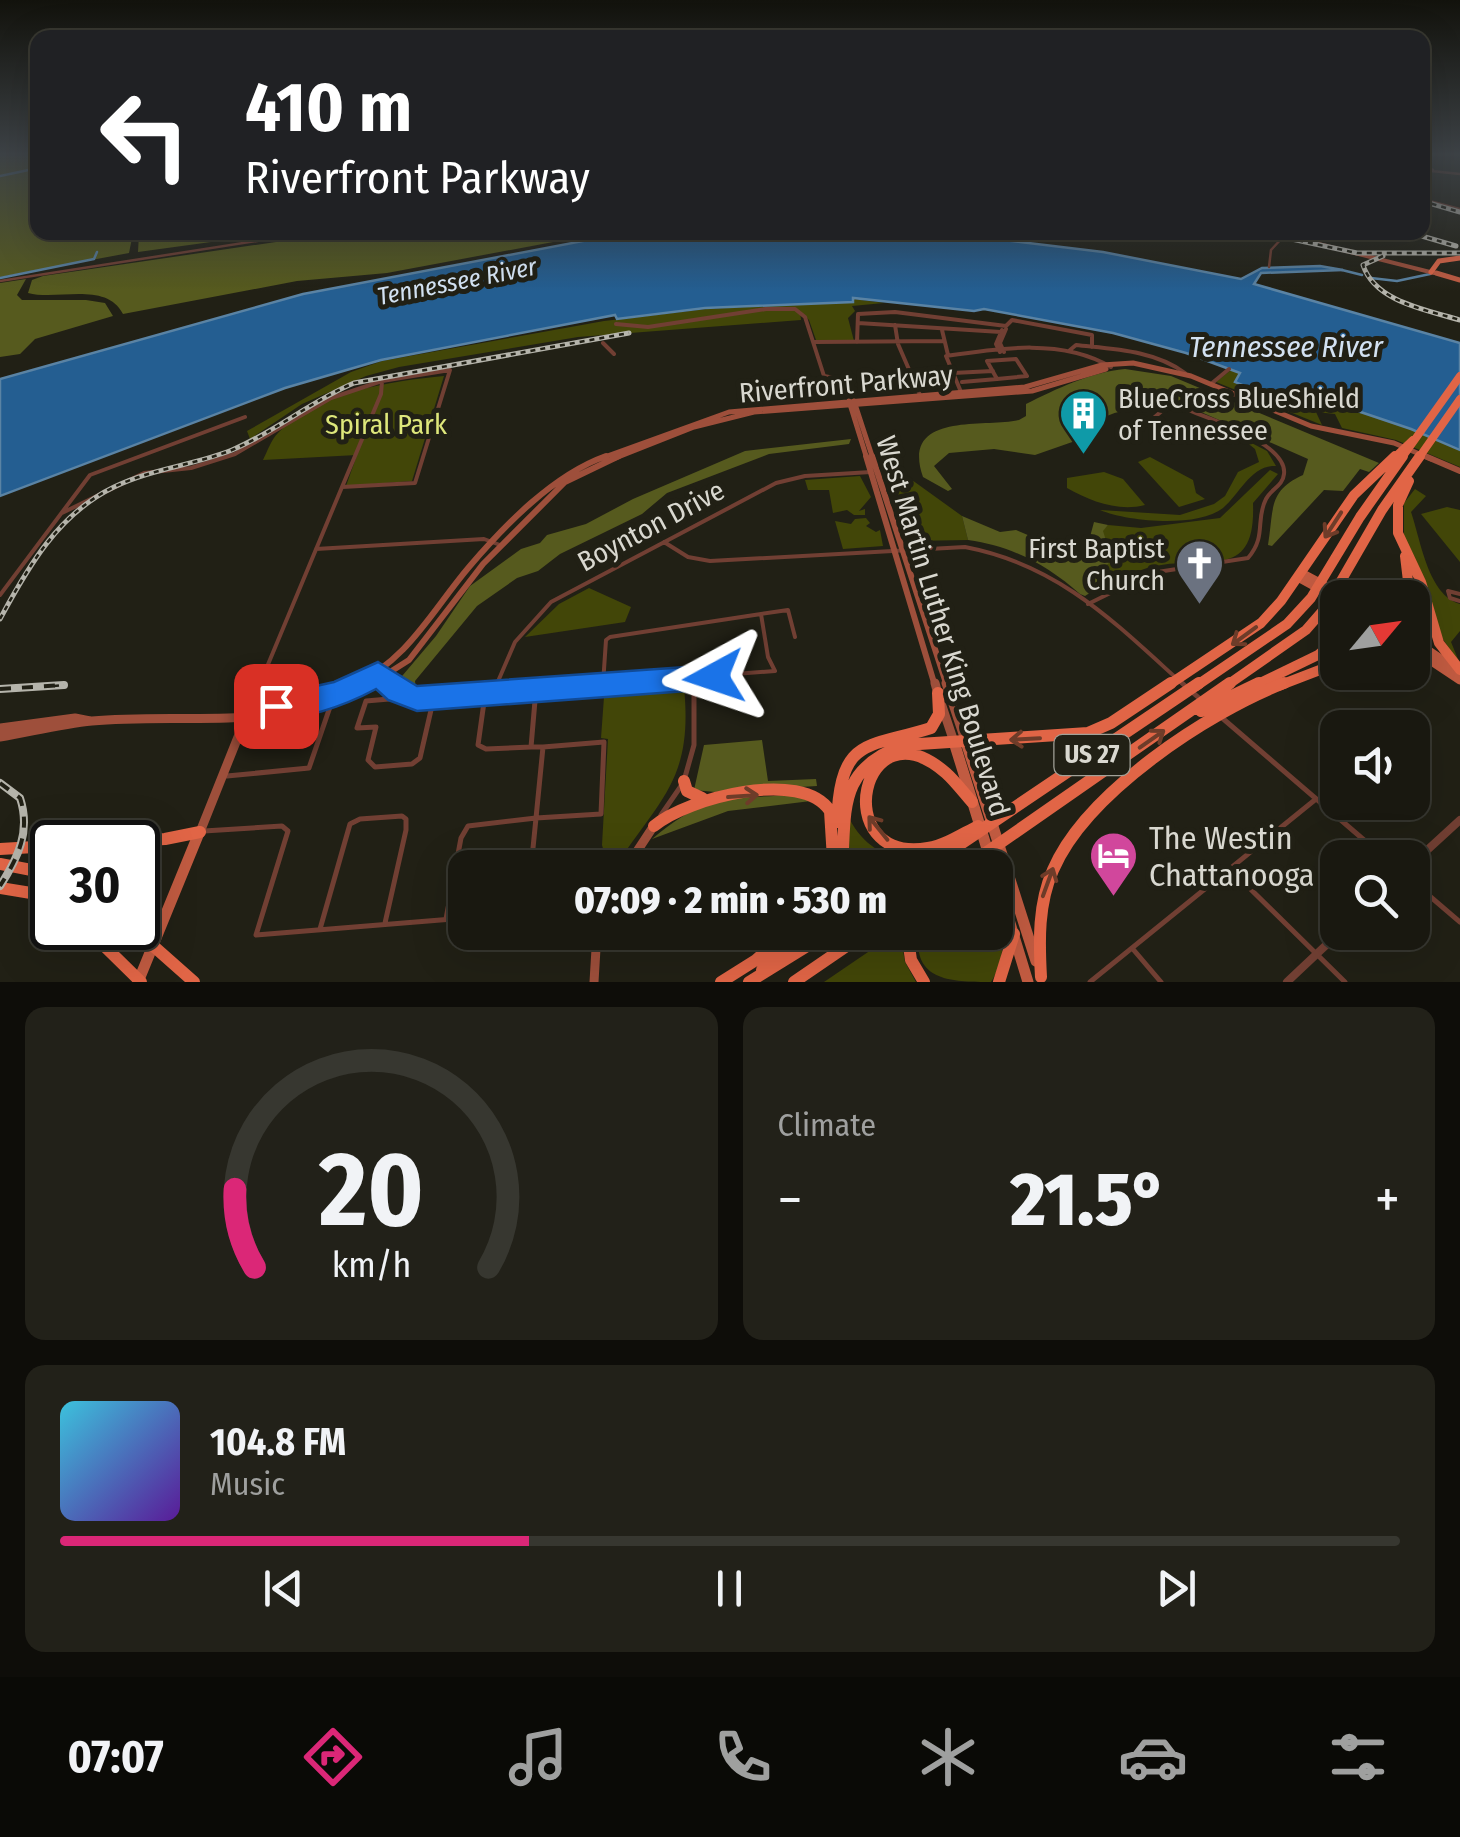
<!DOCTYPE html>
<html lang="en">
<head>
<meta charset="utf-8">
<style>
  body { margin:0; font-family:"Fira Sans Condensed",sans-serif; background:#222119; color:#f1f3f6; height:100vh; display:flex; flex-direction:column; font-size:38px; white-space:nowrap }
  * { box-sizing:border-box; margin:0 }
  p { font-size:32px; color:#9fa09f }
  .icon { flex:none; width:55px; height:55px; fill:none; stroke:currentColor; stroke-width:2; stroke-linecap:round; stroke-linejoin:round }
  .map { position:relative; height:982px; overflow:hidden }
  .sheet { display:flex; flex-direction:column; gap:25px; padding:25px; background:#0e0d09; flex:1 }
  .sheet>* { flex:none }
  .guide { position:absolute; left:30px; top:30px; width:1400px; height:210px; border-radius:20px; box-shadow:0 10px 40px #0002,0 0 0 2px #373730; background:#202124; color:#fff; overflow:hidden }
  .needle { width:65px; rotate:61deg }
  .controls { position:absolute; left:1320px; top:580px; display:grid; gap:20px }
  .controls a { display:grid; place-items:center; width:110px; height:110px; border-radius:20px; background:#191810; box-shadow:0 10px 40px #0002,0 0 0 2px #373730; font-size:50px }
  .speed { position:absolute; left:30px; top:820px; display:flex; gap:20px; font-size:50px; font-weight:700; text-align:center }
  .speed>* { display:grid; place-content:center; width:130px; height:130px; border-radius:50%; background:#191810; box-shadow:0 10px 40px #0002,0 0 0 2px #373730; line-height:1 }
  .speed .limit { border:5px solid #111; border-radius:15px; background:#fff; color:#111 }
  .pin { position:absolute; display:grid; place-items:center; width:85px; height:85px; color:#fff; margin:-42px; border-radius:20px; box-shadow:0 5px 15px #0006 }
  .me { position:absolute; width:110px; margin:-55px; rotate:265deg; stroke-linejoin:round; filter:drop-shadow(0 0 8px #0008) }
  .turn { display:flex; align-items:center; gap:35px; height:210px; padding:0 50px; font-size:45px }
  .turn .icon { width:130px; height:130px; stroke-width:2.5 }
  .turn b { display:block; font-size:70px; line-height:85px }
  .big { font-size:75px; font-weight:800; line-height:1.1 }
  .sheet .widget { flex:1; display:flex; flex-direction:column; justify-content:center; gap:15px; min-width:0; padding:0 35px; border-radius:20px; background:#222119 }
  .sheet .dial { align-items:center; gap:0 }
  .dial svg { height:260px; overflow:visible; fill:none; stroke:#373730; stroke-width:7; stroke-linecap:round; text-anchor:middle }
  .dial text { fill:#f1f3f6; stroke:none }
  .song { display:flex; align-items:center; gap:30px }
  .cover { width:120px; height:120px; border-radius:15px; background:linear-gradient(135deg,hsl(190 70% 55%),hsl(270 70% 35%)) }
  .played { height:10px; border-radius:5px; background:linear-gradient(90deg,#db2777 35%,#373730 35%) }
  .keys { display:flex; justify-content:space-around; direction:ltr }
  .heat { display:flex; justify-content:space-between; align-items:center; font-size:55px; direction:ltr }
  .sheet .tiles { flex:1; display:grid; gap:25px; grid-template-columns:1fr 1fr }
  .widget:last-child { grid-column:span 2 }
  .trip { position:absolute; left:448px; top:850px; width:565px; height:100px; border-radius:20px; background:#191810; box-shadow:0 10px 40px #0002,0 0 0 2px #373730; font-weight:800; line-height:100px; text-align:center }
  .tabs { display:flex; height:160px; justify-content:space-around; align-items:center; background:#0a0a06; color:#9fa09f }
  .tabs .icon { width:70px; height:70px }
  .tabs .on { color:#db2777 }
  .tabs b { font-size:45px; color:#f1f3f6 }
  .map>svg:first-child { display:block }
  .green { fill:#424608 }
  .forest { fill:#565a1e }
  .water { fill:#245e91; stroke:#5a83a4; stroke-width:2.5 }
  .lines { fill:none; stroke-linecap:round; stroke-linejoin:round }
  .stream { stroke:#5a83a4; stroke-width:2.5 }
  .minor-far2 { stroke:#713f33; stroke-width:2.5 }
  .minor-far1 { stroke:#713f33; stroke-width:4 }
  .minor { stroke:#713f33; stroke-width:5 }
  .tertiary { stroke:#713f33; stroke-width:8 }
  .secondary-far3 { stroke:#9e4f3b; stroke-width:4 }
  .secondary-far2 { stroke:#9e4f3b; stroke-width:5 }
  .secondary-far1 { stroke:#9e4f3b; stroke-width:6 }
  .secondary { stroke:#9e4f3b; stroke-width:9 }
  .primary-far2 { stroke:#c15b41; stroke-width:5 }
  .primary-far1 { stroke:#c15b41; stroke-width:9 }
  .primary { stroke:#c15b41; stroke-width:11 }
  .motorway-far3 { stroke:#e16546; stroke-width:5 }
  .motorway-far2 { stroke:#e16546; stroke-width:8 }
  .motorway-far1 { stroke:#e16546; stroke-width:10 }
  .motorway { stroke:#e16546; stroke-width:12 }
  .rail-far1-casing { stroke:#b5b4ab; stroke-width:5 }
  .rail-casing { stroke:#b5b4ab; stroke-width:8 }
  .rail-far1 { stroke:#212015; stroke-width:2.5; stroke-dasharray:5; stroke-linecap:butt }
  .rail { stroke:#212015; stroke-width:4; stroke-dasharray:11; stroke-linecap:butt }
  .oneway { stroke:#6e3c29 }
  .route { fill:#1a73e8; stroke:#114b97; stroke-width:2.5 }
  .labels { text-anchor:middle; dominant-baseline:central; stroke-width:10; stroke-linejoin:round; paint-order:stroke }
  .far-water-label { font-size:25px; font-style:italic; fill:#d3e2f2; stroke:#212015 }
  .shield { fill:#212015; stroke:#a2a198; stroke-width:2.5 }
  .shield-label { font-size:25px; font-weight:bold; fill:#d9d8d0 }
  .street-label { font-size:28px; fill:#d9d8d0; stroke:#212015 }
  .poi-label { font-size:28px; fill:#d9d8d0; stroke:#212015; text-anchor:start }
  .park-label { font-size:28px; fill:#dee77b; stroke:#212015 }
  .water-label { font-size:30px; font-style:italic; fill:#d3e2f2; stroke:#212015 }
  .near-poi-label { font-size:32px; fill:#d9d8d0; stroke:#212015; text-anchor:start }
</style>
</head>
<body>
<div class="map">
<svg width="1460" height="982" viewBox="0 0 1460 982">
  <rect width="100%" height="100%" fill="#212015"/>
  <path class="green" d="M853 299 884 303 852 306 855 311 848 318 854 341 816 340 809 320 800 311 801 320 578 337 399 367 366 376 302 404 250 439 247 431 351 372 382 361 604 321 707 309 852 302Z
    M1231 370 1240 373 1235 383 1297 408 1313 396 1411 429 1460 450V467L1396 440 1342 428 1335 414 1316 412 1322 425 1216 382Z
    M444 376 412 481 346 486 357 455 263 460C267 452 271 440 278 433 315 392 392 381 444 376Z
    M1240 437 1267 451 1276 466C1251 465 1240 494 1223 508 1197 528 1129 522 1100 510L1180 515 1214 504 1225 496 1238 472 1259 462 1255 449Z
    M1150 457 1193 480 1196 493 1205 499 1179 507 1138 462Z
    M1270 470 1278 474 1253 503C1256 581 1210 555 1155 566 1138 569 1120 582 1105 583L1100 570 1107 568 1105 558 1110 552 1102 531 1108 525 1141 528 1220 518Z
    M1104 472 1123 479 1145 505C1118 512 1090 501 1067 488V478Z
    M860 476 871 497 859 511 865 509V515H854L847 510 833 513 829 490H808L805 480Z
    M894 476 912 480 962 516 968 540 911 541 892 483Z
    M1415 489 1426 496 1411 512C1421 541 1428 595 1460 604V631L1451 642 1460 664 1440 635 1430 595 1404 540V503Z
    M1447 507 1460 510V562L1421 514Z
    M866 518 870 523 866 526 876 532 880 530 883 546 843 549 835 521 851 524 855 519Z
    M589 588 631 607 625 622 525 637 559 604Z
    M684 687C693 779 662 796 615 867H602V860L606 859 602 845 608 739 601 738 604 697 611 692Z
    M849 818C864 847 883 854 911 865L845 868Z
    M995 913C1007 933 1004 962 991 982 953 982 912 982 919 933L995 932Z
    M896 933 900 934 905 962 916 982H824Z"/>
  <path class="forest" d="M0 153H37L38 232 133 233 129 253 0 277Z
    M139 233V232L242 233 233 239 138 252Z
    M337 233H601L387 273 297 281 123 314C106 281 57 301 28 293L32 280 43 276Z
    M26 279 17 295 22 300H86L105 303 113 316 35 339 20 354 0 357V283Z
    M1125 369 1171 376 1379 463 1369 472 1360 469 1343 491 1324 490 1272 546 1268 545C1274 508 1268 491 1303 475L1308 459 1176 401C1143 408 1096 408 1078 440L1035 455 994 449 949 453 934 466 952 489 948 491 923 477C900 411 985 428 1019 420L1026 416V404C1056 389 1091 372 1125 369Z
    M851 439 849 444 769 454 667 493 642 514 560 554 538 571 517 578 477 606 415 681 416 690 406 689 397 682 436 636 470 586 521 549 540 543 547 535 586 524 633 499 745 451Z
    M962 516 1000 532 1016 530 1084 559 1094 522 1108 525 1103 531 1110 553 1105 558 1109 563 1100 570 1105 583 1085 596 1080 594C1047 565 1012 546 968 540Z
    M762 740 768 781 816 779 817 786 715 792 694 790 704 745Z
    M794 795 811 801 728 811 652 839C707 793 726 799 794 795Z"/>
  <path class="water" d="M625 233H946L1103 252 1241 279 1262 268 1320 266 1343 270 1261 273 1254 284 1460 343V450L1411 429 1313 396 1297 409 1235 382 1240 373 1186 353 1113 333 984 309 974 311 853 298V302L705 308 617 319 615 315 381 360 285 388 0 496V379L303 294Z"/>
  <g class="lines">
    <path class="stream" d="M0 176 38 168
      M1342 270 1362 275
      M0 278 94 259 97 252
      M1371 278 1397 281 1430 274"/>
    <path class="minor-far2" d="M1422 165 1433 170
      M1422 170 1460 174
      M1422 199 1460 209
      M1411 232 1420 235
      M1312 243 1322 232
      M1269 267 1271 250 1283 237
      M0 281 314 232"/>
    <path class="minor-far1" d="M858 323 1001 332
      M616 324 648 327 766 309H795L805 317 824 376 845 380
      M895 325 898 344 920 395
      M942 330 948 355
      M815 342 944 341
      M857 342 858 314 895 312 1006 326 1012 320 1092 335V347
      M603 343 614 354
      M1070 350 1076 345C1112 349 1154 350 1185 373
      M1000 352 996 344 1002 330
      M1004 352 1000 343 1006 329
      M1016 359 1027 376 997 379 987 361Z
      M450 370 415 483 342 487 381 394 382 381Z
      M953 373 993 371
      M962 382 997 379
      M1211 384 1229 369
      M961 392 946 356C999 348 1063 338 1111 367
      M62 513 144 473 191 468 235 454 331 398 382 381
      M664 542 688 557 710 561 965 547C1060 565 1116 624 1185 686
      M316 549 484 539 500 545
      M1448 591 1450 598 1460 601
      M1448 591 1460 594
      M0 595 90 475 245 417
      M1088 604 1151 573 1248 558C1267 536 1255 520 1266 499 1271 489 1283 486 1284 474 1288 443 1207 418 1183 408L1169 405 1150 421 1133 422
      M761 614 788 610 795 637
      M761 614 768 657 775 671 603 684 606 640 610 637Z
      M381 676 392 686
      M694 678V686
      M259 686 342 487
      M496 686 515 642 551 602 776 483 805 476 871 472
      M581 686 603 684"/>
    <path class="minor" d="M389 683 417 698 603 684
      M1182 683 1199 698
      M603 684 614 683
      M536 689 531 747H543
      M397 692 389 699 366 701 357 728 376 727 368 760 375 767 412 764 420 758 434 697
      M494 692 497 683
      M485 695 478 745 486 749 531 747
      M250 708 260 683
      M1221 717 1385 858
      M604 742 601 814 536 818 543 747Z
      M227 776 309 768 331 704
      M685 777 694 745V683
      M661 815 681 786
      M204 831 282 826 288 831 256 935 465 918
      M1229 868 1345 982
      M1412 881 1460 922
      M446 919 461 838 468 826 536 818 531 868
      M320 929 350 824 360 819 402 816 406 819V830L385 923
      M1132 948 1161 982
      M1090 982 1316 799"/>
    <path class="tertiary" d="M1412 864 1460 820
      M1287 982 1340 932"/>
    <path class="secondary-far3" d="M1062 232H1091
      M1271 232 1434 273"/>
    <path class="secondary-far2" d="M849 401 867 459
      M854 401 873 459
      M599 459 729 412 1025 387 1102 365 1133 363 1191 376 1311 426 1394 443 1431 459
      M613 459 694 427 754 412 1032 391 1106 369"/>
    <path class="secondary-far1" d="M866 456 935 686
      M872 456 947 686
      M1425 456 1460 471
      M352 686C408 660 431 612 469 567 505 525 553 475 606 456
      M368 686 409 660 483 564 565 482 619 456"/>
    <path class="secondary" d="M935 683 938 694
      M946 683 965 740
      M942 706 954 742
      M248 712 318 701 358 683
      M0 728 75 718 90 721
      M0 737C30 732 61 724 92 721 184 712 290 734 372 683
      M200 832 248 712
      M626 868 653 827
      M594 982 597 932"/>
    <path class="primary-far2" d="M1436 273 1460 280"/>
    <path class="primary-far1" d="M1301 573 1348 598
      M1298 577 1338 599
      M1412 640 1456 669
      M1412 648 1460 680"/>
    <path class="primary" d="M954 742 993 868
      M966 742 1036 961
      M995 874 1028 982
      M138 982 199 833"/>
    <path class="motorway-far3" d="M1431 272 1439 261 1460 258"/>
    <path class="motorway-far2" d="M1393 459 1413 440
      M1401 459 1460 376
      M1418 459 1460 399"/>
    <path class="motorway-far1" d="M1409 481 1398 505V533L1421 582 1439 643 1460 670
      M1405 556 1410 598
      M1167 686 1261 623 1281 601 1354 495 1395 456
      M1196 686 1287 624 1311 598 1360 517 1403 456
      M1226 686 1306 630 1326 607 1382 510 1420 456
      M1254 686 1318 655 1338 638
      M1278 686 1338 663"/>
    <path class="motorway" d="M1201 711 1259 683
      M684 781 687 791 702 798
      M972 802C964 793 955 781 946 773 861 699 827 865 928 848 946 845 962 834 978 826
      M837 822C841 736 865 749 931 728L939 714 938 693
      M654 826C687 798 802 768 830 811L833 859
      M108 842 165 839 200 832
      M0 849 52 846
      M0 864 52 874
      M842 868C846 807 838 769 904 745L1088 733 1111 723 1171 683
      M925 868 1199 683
      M964 868 1230 683
      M0 888 31 893 52 902
      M86 928 141 982
      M133 928 194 982
      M907 932 911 960 924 982
      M762 970 805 932
      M1041 977C1039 941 1038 904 1053 870 1086 793 1207 713 1284 683
      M721 982 756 960 788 932
      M749 982 830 932
      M794 982 867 932
      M999 982 1014 934"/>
    <defs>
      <path id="rail-far1" d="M1422 201 1460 212
        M1259 232 1357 253H1460
        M1408 232 1456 246
        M1383 256 1363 265C1375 302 1427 310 1460 320
        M0 619C28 567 58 514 114 487 151 469 194 465 232 450 275 432 311 401 354 383L629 333
        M54 686 64 685"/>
      <path id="rail" d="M0 689 64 685
        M0 783 20 798C31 831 18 858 0 886"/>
    </defs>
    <use href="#rail-far1" class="rail-far1-casing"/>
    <use href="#rail" class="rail-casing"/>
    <use href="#rail-far1" class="rail-far1"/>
    <use href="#rail" class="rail"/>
  </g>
  <defs><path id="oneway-shaft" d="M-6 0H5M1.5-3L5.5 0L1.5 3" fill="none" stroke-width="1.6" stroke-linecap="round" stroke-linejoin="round" transform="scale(2.5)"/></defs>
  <g class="oneway">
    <use href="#oneway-shaft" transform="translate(1333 525) rotate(123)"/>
    <use href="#oneway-shaft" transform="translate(1244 636) rotate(144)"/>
    <use href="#oneway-shaft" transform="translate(1025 739) rotate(177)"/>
    <use href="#oneway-shaft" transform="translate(1152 739) rotate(-35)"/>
    <use href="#oneway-shaft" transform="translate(743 796) rotate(-4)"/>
    <use href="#oneway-shaft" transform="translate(878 828) rotate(-129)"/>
    <use href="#oneway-shaft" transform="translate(1048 882) rotate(-70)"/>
  </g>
  <linearGradient id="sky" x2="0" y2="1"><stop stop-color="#12120c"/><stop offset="0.53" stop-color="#3d4246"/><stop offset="1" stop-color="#3d4246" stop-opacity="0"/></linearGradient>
  <rect width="1460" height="291" fill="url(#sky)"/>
  <path class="route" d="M378 662 417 686 714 665 724 668 728 677 724 685 714 689 417 711 388 700 376 689C350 703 294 726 266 715L262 706 266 697 334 682Z"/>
  <defs>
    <symbol id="building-pin" viewBox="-11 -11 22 30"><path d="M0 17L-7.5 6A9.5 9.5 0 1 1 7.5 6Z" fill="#0f9aa8" stroke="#212015"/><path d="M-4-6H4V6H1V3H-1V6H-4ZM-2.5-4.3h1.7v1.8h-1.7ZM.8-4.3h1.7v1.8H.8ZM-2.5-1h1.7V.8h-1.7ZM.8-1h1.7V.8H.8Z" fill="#fff"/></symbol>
    <symbol id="church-pin" viewBox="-11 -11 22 30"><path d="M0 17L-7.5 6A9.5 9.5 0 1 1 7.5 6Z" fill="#6b7280" stroke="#212015"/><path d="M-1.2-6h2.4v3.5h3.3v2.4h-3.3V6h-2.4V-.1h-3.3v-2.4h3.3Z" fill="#fff"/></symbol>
    <symbol id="hotel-pin" viewBox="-11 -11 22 30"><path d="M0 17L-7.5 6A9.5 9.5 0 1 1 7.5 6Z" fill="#d1479c" stroke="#212015"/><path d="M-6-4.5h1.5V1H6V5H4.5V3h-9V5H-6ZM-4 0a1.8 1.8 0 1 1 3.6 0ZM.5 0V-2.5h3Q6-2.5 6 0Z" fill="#fff"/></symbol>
  </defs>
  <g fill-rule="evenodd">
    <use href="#building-pin" x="1056" y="386" width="55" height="75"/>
    <use href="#church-pin" x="1172" y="536" width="55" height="75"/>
    <use href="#hotel-pin" x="1086" y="828" width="55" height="75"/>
  </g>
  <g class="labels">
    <g class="far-water-label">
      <text transform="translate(457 282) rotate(-11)">Tennessee River</text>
    </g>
    <rect class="shield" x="1054.5" y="735" width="75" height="40" rx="8"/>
    <g class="shield-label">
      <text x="1092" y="755">US 27</text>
    </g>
    <g class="street-label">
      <text transform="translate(846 384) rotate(-5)">Riverfront Parkway</text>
      <text transform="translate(651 526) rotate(-28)">Boynton Drive</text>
      <text transform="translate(943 626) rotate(73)">West Martin Luther King Boulevard</text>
    </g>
    <g class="poi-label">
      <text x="1118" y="398">BlueCross BlueShield<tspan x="1118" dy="32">of Tennessee</tspan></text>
      <text x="1165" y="548" text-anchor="end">First Baptist<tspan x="1165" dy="32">Church</tspan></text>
    </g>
    <g class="park-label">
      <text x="386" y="424">Spiral Park</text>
    </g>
    <g class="water-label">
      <text x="1286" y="347">Tennessee River</text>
    </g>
    <g class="near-poi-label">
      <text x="1149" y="838">The Westin<tspan x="1149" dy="37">Chattanooga</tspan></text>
    </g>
  </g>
</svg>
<div class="controls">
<a><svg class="needle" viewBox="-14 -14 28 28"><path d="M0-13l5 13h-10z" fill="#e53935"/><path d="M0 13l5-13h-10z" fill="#9fa09f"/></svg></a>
<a><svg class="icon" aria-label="sound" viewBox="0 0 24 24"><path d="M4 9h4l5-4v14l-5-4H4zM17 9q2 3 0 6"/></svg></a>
<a><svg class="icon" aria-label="search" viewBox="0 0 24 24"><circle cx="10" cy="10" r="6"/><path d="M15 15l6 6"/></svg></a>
</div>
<div class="speed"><div class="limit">30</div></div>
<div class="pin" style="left:276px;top:706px;background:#d93025"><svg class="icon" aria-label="arrive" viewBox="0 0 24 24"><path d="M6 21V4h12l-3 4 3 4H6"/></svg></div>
<svg class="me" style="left:714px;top:677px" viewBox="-20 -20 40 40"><path d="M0-17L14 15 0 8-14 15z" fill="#1a73e8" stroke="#fff" stroke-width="4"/></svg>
<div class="trip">07:09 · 2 min · 530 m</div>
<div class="guide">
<div class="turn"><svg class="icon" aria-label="left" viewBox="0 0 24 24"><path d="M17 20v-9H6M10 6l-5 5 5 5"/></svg><div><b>410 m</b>Riverfront Parkway</div></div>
</div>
</div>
<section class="sheet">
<div class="tiles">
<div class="widget dial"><svg viewBox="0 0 100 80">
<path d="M14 69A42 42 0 1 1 86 69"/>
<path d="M14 69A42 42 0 0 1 8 45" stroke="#db2777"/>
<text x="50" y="56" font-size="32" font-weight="700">20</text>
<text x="50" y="72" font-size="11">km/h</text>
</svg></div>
<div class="widget"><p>Climate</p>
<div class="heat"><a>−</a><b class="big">21.5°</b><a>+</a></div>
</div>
<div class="widget">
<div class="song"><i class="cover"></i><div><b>104.8 FM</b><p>Music</p></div></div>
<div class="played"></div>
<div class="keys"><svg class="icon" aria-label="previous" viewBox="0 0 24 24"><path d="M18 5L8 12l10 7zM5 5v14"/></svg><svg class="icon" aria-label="pause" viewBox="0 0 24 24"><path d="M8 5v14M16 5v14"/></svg><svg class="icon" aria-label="next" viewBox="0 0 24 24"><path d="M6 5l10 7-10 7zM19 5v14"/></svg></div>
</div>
</div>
</section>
<nav class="tabs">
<b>07:07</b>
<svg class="icon on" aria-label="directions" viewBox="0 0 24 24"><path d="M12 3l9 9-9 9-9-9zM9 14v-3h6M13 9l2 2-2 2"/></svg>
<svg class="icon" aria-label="music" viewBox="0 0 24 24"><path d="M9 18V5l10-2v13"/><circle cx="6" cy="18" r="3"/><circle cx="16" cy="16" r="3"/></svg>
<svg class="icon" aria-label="phone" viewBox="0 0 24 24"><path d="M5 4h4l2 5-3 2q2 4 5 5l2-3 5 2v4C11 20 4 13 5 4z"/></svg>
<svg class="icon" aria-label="climate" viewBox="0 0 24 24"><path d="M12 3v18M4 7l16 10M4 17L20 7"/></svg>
<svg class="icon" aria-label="car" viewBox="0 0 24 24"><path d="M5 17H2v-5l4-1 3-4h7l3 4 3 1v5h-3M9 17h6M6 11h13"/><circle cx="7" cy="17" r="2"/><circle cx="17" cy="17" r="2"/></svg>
<svg class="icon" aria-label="filters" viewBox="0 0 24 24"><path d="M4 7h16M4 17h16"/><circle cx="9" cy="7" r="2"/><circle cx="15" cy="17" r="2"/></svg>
</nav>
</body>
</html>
